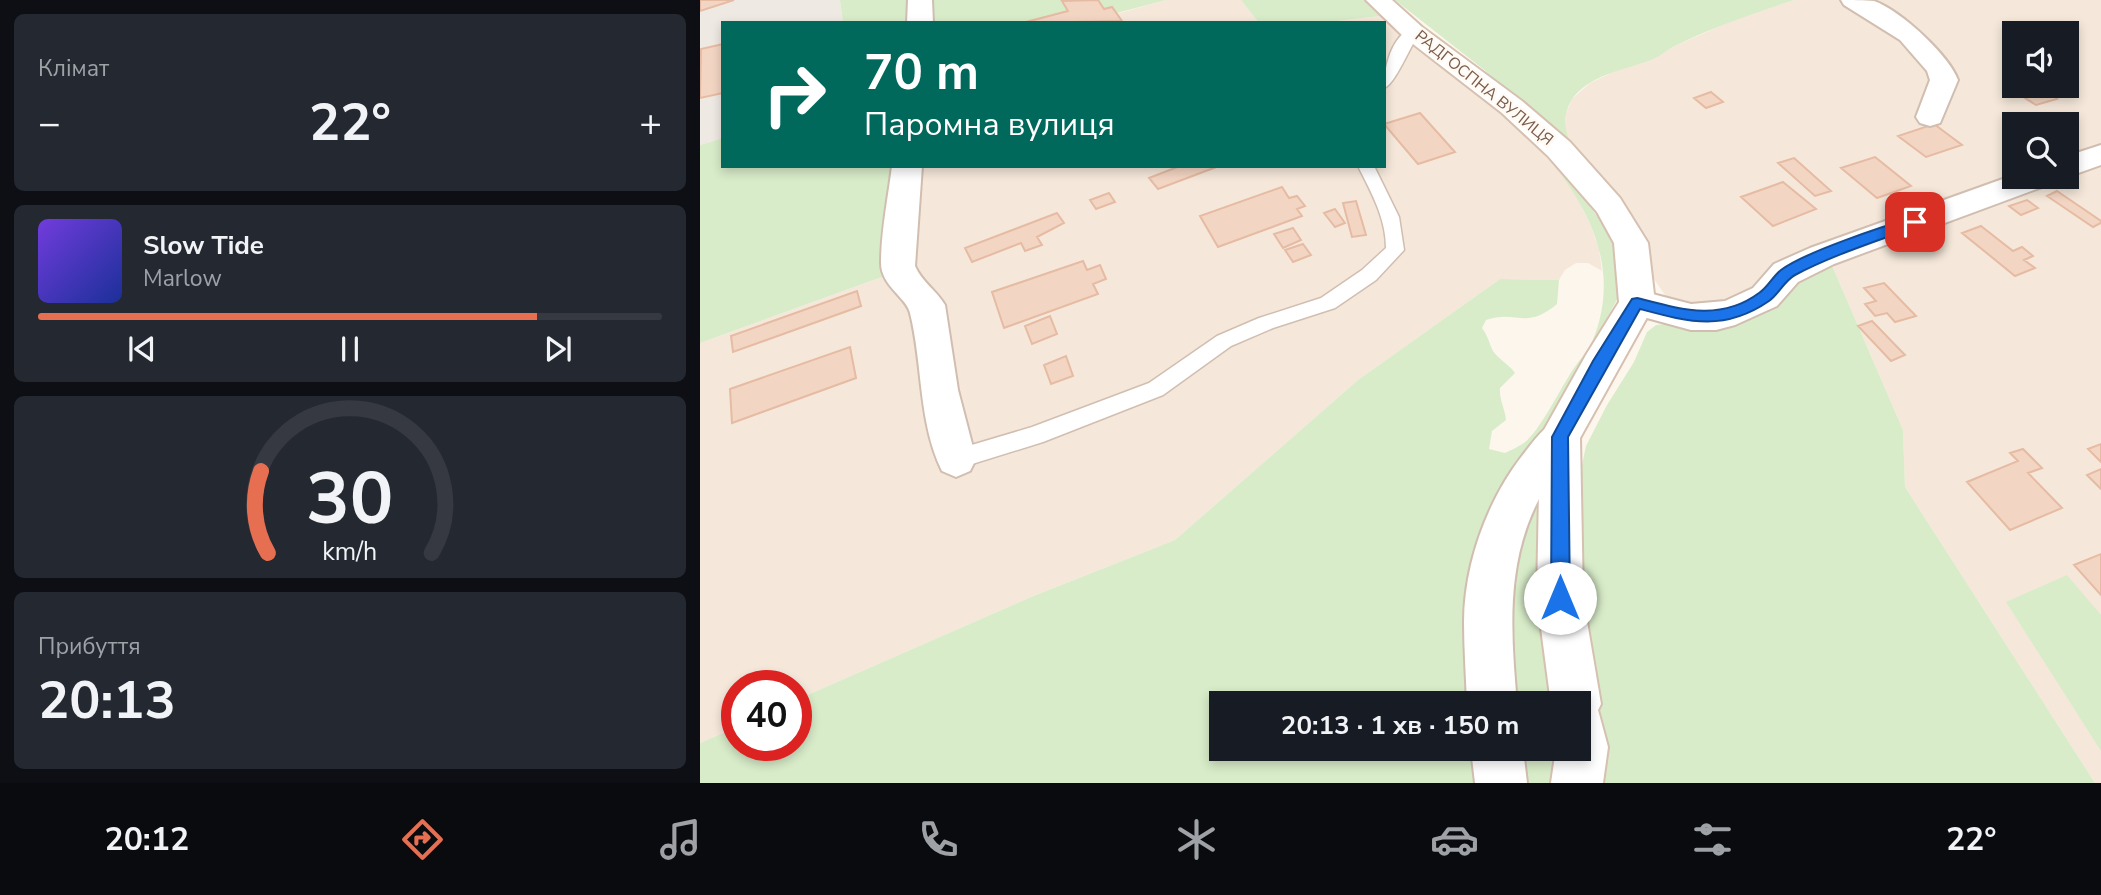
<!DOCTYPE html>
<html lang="uk">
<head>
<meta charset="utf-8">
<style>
  body { margin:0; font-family:"Nunito Sans",sans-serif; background:#242831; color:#f1f3f6; height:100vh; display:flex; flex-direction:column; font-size:26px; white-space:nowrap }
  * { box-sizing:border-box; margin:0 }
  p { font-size:23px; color:#9ea1a6 }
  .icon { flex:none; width:38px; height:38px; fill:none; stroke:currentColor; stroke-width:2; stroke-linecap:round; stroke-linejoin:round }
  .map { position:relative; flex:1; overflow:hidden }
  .details { display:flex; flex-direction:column; gap:14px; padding:14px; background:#0d0f14; width:700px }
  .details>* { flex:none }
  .top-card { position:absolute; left:21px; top:21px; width:665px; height:147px; border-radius:0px; box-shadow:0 4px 10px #0003; background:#00695c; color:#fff; overflow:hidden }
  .controls { position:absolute; left:1302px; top:21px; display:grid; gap:14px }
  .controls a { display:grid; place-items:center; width:77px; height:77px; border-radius:0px; background:#171b24; box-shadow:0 4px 10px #0003; font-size:35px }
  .speed { position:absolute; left:21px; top:670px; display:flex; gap:14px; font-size:35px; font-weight:700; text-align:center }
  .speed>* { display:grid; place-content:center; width:91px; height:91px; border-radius:50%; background:#171b24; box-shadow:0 4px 10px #0003; line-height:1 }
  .speed .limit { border:10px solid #d22; background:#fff; color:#111 }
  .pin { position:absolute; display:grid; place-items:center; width:60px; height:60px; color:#fff; margin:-30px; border-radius:14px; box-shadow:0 4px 10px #0006 }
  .me { position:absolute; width:77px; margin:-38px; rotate:0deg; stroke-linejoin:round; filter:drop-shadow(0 0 5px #0008) }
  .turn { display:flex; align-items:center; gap:24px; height:147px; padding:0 28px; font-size:32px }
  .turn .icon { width:91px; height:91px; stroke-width:2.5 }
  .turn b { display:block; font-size:49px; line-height:60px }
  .big { font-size:52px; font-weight:700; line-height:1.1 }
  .details .card { flex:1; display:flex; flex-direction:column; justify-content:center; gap:10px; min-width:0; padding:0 24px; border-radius:10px; background:#242831 }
  .details .dial { align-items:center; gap:0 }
  .dial svg { height:182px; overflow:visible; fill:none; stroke:#363941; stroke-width:7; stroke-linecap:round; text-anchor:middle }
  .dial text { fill:#f1f3f6; stroke:none }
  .song { display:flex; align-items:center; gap:21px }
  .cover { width:84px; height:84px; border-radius:10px; background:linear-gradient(135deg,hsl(260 70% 55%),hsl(230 70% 35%)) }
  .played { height:7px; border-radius:4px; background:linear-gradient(90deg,#e76f51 80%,#363941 80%) }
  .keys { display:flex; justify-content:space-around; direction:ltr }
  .heat { display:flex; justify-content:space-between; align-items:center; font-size:38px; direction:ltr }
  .trip { position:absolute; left:509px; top:691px; width:382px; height:70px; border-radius:0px; background:#171b24; box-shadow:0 4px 10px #0003; font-weight:700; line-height:70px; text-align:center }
  .menu { display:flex; height:112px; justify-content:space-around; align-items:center; background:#090b0e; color:#9ea1a6 }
  .menu .icon { width:49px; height:49px }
  .menu .active { color:#e76f51 }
  .menu b { font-size:32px; color:#f1f3f6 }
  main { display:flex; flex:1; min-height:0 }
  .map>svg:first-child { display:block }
  .residential { fill:#f5e8da; fill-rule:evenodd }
  .industrial { fill:#efe9e4 }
  .green { fill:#d8ecc9 }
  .building { fill:#f3d5c3; stroke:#e6bba3; stroke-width:2 }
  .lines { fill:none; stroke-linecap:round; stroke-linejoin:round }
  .lane-casing { stroke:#d1beb0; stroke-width:3 }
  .street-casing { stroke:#d1beb0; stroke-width:4 }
  .secondary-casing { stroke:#d6c0b0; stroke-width:4 }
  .lane { fill:#fff; fill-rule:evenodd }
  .street { fill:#fff; fill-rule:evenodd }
  .secondary { fill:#fff; fill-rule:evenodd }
  .route { fill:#1a73e8; stroke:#114b97; stroke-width:2 }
  .labels { text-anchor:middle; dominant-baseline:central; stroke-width:5; stroke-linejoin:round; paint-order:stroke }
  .far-street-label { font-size:16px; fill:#7a5c4d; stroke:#fffaf3 }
</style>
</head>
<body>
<main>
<section class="details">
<div class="card"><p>Клімат</p>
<div class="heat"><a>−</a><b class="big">22°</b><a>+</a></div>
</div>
<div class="card">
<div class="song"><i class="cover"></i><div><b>Slow Tide</b><p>Marlow</p></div></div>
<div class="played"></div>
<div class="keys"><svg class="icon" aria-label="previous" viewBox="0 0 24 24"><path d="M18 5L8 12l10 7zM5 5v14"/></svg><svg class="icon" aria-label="pause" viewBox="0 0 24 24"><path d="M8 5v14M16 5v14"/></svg><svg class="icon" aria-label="next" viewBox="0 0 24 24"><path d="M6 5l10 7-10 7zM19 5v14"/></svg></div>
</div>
<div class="card dial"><svg viewBox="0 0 100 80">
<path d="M14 69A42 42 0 1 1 86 69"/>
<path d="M14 69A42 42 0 0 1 11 33" stroke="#e76f51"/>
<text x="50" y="56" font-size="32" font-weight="700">30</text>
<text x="50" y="72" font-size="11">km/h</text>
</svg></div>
<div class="card"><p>Прибуття</p><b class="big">20:13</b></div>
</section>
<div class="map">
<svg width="1401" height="783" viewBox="0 0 1401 783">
  <rect width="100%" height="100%" fill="#fdf6ec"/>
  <path class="residential" d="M466 0H541L559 23H416L421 21 416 14Z
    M1094 0H1401V146L1367 158V124H1314V177L1050 292 1032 305 979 304 965 295 954 279 929 212 874 151 865 134 866 113 872 99 890 83 916 71 952 59 977 45 1039 18ZM1314 33H1367V86H1314Z
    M680 16 775 87 855 166 876 195 890 224 899 249 902 271 888 263H876L865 270 859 280 800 279 658 380 475 540 331 597 96 700V686H37V727L0 743V343L190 274 211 166H684V23H621Z
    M1401 165V783H1395L1205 487 1203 430 1130 261Z"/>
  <path class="industrial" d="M0 0H140L143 23H23V138L0 145Z"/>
  <path class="green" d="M140 0H466L417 13 422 21 416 23H143Z
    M541 0H674L846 147 911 235 921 292 842 439 864 703 522 704V749H868L864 783H0V743L37 727V746H96V700L331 597 475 540 658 380 800 279 859 280 857 304C825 331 817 309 786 320L782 328C788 336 789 343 793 351 798 359 809 364 815 373L800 388C799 400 805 408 806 420L792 431 789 449 805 453C811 450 818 447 824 443 840 431 861 387 874 368 880 359 888 352 892 342 951 204 774 84 680 16L621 23H559Z
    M695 0H1094C1055 13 1016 26 979 44 969 48 961 56 951 60 925 70 887 75 871 101 861 118 866 135 874 151L783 69Z
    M23 138V166H211L190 274 0 343V145Z
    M1130 261 1203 430 1205 487 1395 783H904L880 599 875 498 886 446 907 405 934 362 947 332 956 325 973 323 1068 300Z
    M1367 575 1401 615V751L1306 602Z"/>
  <path class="building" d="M0 0H34L0 11Z
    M398 0 404 9 412 7 422 21 322 23 368 11 362 1Z
    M23 44V93L0 98 1 49Z
    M1314 85 1337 86 1357 99 1336 105 1308 87Z
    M1011 92 1023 102 1006 108 994 98Z
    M720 113 755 152 718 164 684 124Z
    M1234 124 1262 145 1226 157 1198 136Z
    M1175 157 1211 186 1177 198 1141 168Z
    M1094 158 1131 191 1115 196 1078 163Z
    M480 166H519L458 189 449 178Z
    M1083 182 1116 209 1073 226 1041 197Z
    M582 187 589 198 597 196 605 206 597 209 602 216 518 247 500 216Z
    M1357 191 1401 221V223L1393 227 1347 196Z
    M409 193 415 202 396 209 390 200Z
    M1327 200 1338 208 1321 215 1309 206Z
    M656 201 666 235 652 237 643 203Z
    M635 209 645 223 635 227 624 213Z
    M357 213 364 223 337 237 342 245 325 251 321 243 272 262 265 248Z
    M1281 226 1313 251 1322 247 1333 256 1324 260 1335 268 1315 276 1262 233Z
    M593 228 601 240 583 248 574 234Z
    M603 244 611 255 593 262 585 250Z
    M383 261 387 270 400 265 406 279 393 284 398 294 304 328 292 292Z
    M1184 283 1216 316 1195 322 1187 313 1175 316 1165 304 1176 301 1164 288Z
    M157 291 161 306 33 352 31 336Z
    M350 316 357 334 332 344 325 326Z
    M1172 321 1205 355 1191 361 1158 326Z
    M150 347 156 378 32 423 30 389Z
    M366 356 373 376 351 384 344 365Z
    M1401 444V462L1388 449Z
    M1323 449 1342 468 1328 473 1362 508 1310 530 1267 482 1318 461 1310 453Z
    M1401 469V489L1387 475Z
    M1401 554V595L1374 565Z"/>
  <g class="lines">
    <defs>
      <path id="lane" d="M713 28 720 32C711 44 695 85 684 88 684 69 691 35 713 28Z
        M658 166H674L699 217 704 250 676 280 635 308 573 328 531 346 463 395 343 442 256 469 248 466 245 459 248 452 332 427 449 383 517 336 559 318 621 298 662 270 686 248C686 218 671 192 658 166Z"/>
      <path id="street" d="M208 0H232L233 23H207Z
        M1141 0C1151 0 1165 0 1174 1 1200 10 1249 55 1258 80L1240 123 1230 126 1220 123 1216 117 1230 80 1227 71 1200 40 1144 5Z
        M1401 145V165L1367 177V156Z
        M192 166H222L215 266C222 282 236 290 245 305L258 390 276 459 270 471 256 477 242 471C218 422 223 365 210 313 207 298 181 286 181 263 181 231 188 198 192 166Z
        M1314 175 1354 177 1350 184 1134 264 1098 282 1077 306 1035 325 1016 330H991L925 312 919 303 925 294 937 290 991 304 1025 301 1053 288 1074 264 1110 248Z
        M860 420 874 425 880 437C869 460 850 477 839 499 805 564 811 634 817 704H767C766 677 764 649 764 622 764 565 787 501 822 456 834 441 842 427 860 420Z
        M771 749H823L827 783H775Z"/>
      <path id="secondary" d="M666 0H692L722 27 822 101 870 142 920 198 948 243 955 303 880 438 883 598 901 704 898 710 908 747 903 783H851L856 749H878V704H851L837 598 840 437 886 355 919 302 914 243 897 212 848 156 802 113 704 37Z"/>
    </defs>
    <use href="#lane" class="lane-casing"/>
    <use href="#street" class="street-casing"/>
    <use href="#secondary" class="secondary-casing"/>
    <use href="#lane" class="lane"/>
    <use href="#street" class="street"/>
    <use href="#secondary" class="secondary"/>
  </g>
  <path class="route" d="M1215 217 1222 222 1220 225C1178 241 1135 254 1095 275 1084 281 1079 294 1069 301 1024 332 989 322 940 309L868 437 870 598 867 604 860 607 854 604 851 598 852 437 893 361 932 299 937 298C980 309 1020 322 1059 293 1068 287 1073 276 1081 270 1105 252 1184 226 1215 217Z"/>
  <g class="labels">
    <g class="far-street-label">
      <text transform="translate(784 88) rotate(39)">РАДГОСПНА ВУЛИЦЯ</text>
    </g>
  </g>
</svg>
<div class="controls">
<a><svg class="icon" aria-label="sound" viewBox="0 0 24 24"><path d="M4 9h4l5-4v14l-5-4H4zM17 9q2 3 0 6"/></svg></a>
<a><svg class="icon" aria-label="search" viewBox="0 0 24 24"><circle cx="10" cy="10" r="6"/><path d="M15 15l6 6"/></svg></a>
</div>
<div class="speed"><div class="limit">40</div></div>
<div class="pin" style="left:1215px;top:222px;background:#d93025"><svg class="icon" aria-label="arrive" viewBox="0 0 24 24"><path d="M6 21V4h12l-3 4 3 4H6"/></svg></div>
<svg class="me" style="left:860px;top:598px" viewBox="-20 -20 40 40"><circle r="19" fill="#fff"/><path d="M0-13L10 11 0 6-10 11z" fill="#1a73e8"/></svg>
<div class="trip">20:13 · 1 хв · 150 m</div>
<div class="top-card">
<div class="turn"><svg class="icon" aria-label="right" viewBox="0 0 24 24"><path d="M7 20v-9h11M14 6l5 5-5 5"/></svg><div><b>70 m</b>Паромна вулиця</div></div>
</div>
</div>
</main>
<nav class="menu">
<b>20:12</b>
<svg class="icon active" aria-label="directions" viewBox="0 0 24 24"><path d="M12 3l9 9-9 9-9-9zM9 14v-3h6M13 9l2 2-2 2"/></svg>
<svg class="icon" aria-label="music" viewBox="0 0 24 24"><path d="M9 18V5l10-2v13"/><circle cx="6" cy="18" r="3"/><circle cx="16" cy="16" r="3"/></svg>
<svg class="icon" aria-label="phone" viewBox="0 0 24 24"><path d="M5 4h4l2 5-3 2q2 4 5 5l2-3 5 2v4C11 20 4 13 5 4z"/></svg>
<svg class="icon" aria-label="climate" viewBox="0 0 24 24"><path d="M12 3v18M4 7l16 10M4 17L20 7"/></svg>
<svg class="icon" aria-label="car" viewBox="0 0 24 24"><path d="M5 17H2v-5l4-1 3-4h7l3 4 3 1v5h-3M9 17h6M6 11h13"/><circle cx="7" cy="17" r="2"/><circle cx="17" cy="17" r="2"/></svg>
<svg class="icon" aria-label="filters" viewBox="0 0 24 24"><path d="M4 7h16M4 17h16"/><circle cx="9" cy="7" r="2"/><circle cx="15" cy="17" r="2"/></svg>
<b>22°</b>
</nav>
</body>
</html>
